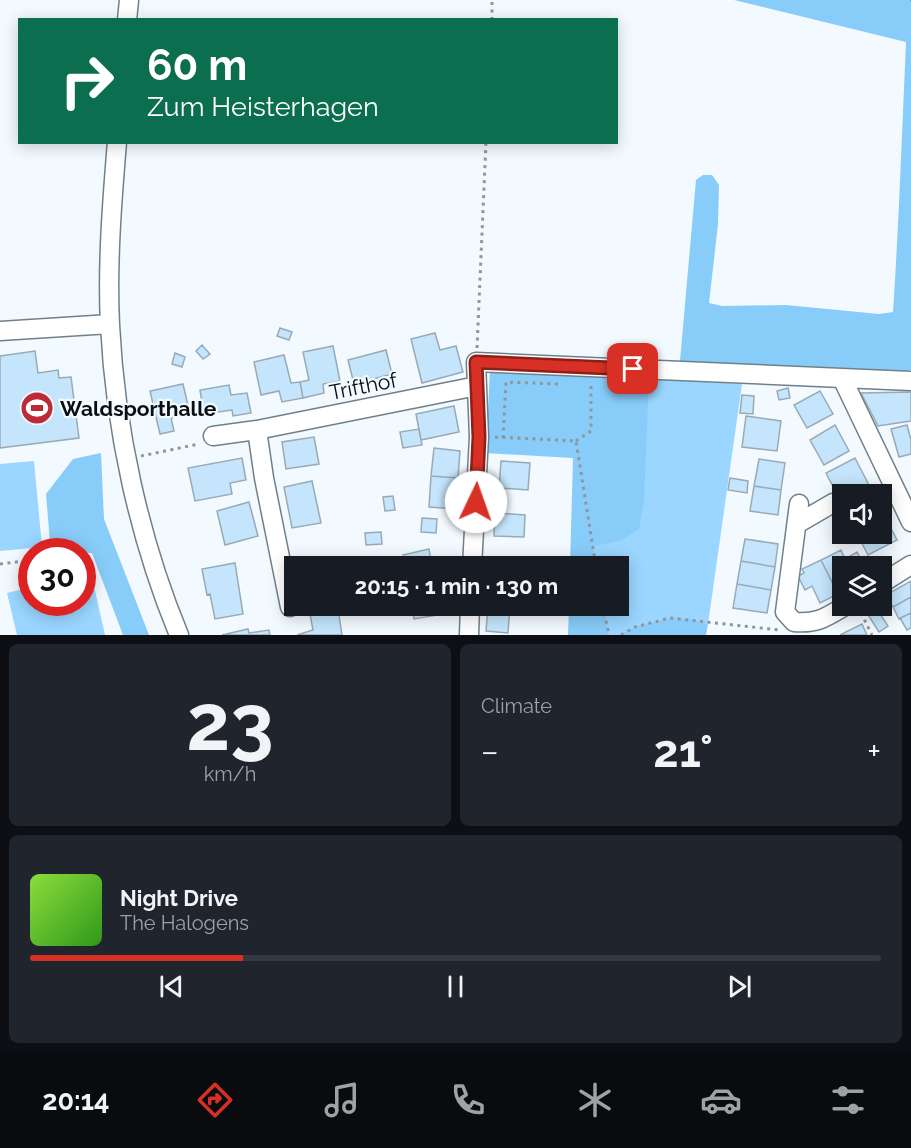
<!DOCTYPE html>
<html lang="en">
<head>
<meta charset="utf-8">
<style>
  body { margin:0; font-family:Raleway,sans-serif; background:#20242c; color:#f1f3f6; height:100vh; display:flex; flex-direction:column; font-size:22px; white-space:nowrap }
  * { box-sizing:border-box; margin:0 }
  p { font-size:20px; color:#9ea1a6 }
  .icon { flex:none; width:33px; height:33px; fill:none; stroke:currentColor; stroke-width:2; stroke-linecap:round; stroke-linejoin:round }
  .map { position:relative; height:635px; overflow:hidden }
  .panel { display:flex; flex-direction:column; gap:9px; padding:9px; background:#0d0f14; flex:1 }
  .panel>* { flex:none }
  .guide { position:absolute; left:18px; top:18px; width:600px; height:126px; border-radius:0px; box-shadow:0 3px 15px #0003; background:#0b6e4f; color:#fff; overflow:hidden }
  .fabs { position:absolute; left:832px; top:484px; display:grid; gap:12px }
  .fabs a { display:grid; place-items:center; width:60px; height:60px; border-radius:0px; background:#171b24; box-shadow:0 3px 15px #0003; font-size:30px }
  .speed { position:absolute; left:18px; top:538px; display:flex; gap:12px; font-size:30px; font-weight:700; text-align:center }
  .speed>* { display:grid; place-content:center; width:78px; height:78px; border-radius:50%; background:#171b24; box-shadow:0 3px 15px #0003; line-height:1 }
  .speed .limit { border:9px solid #d22; background:#fff; color:#111 }
  .pin { position:absolute; display:grid; place-items:center; width:51px; height:51px; color:#fff; margin:-26px; border-radius:12px; box-shadow:0 3px 9px #0006 }
  .me { position:absolute; width:66px; margin:-33px; rotate:3deg; stroke-linejoin:round; filter:drop-shadow(0 0 4px #0008) }
  .turn { display:flex; align-items:center; gap:21px; height:126px; padding:0 30px; font-size:27px }
  .turn .icon { width:78px; height:78px; stroke-width:2.5 }
  .turn b { display:block; font-size:42px; line-height:51px }
  .big { font-size:45px; font-weight:700; line-height:1.1 }
  .panel .card { flex:1; display:flex; flex-direction:column; justify-content:center; gap:9px; min-width:0; padding:0 21px; border-radius:9px; background:#20242c }
  .panel .dial { align-items:center; gap:0 }
  .dial b { font-size:78px; line-height:1 }
  .song { display:flex; align-items:center; gap:18px }
  .cover { width:72px; height:72px; border-radius:9px; background:linear-gradient(135deg,hsl(90 70% 55%),hsl(110 70% 35%)) }
  .played { height:6px; border-radius:3px; background:linear-gradient(90deg,#d93025 25%,#363941 25%) }
  .keys { display:flex; justify-content:space-around; direction:ltr }
  .heat { display:flex; justify-content:space-between; align-items:center; font-size:33px; direction:ltr }
  .panel .tiles { flex:1; display:grid; gap:9px; grid-template-columns:1fr 1fr }
  .card:last-child { grid-column:span 2 }
  .trip { position:absolute; left:284px; top:556px; width:345px; height:60px; border-radius:0px; background:#171b24; box-shadow:0 3px 15px #0003; font-weight:700; line-height:60px; text-align:center }
  .dock { display:flex; height:96px; justify-content:space-around; align-items:center; background:#090b0e; color:#9ea1a6 }
  .dock .icon { width:42px; height:42px }
  .dock .active { color:#d93025 }
  .dock b { font-size:27px; color:#f1f3f6 }
  .map>svg:first-child { display:block }
  .green { fill:#9ad6ff }
  .forest { fill:#88ccf9 }
  .building { fill:#c4e5fc; stroke:#99aab6; stroke-width:1.5 }
  .lines { fill:none; stroke-linecap:round; stroke-linejoin:round }
  .minor-casing { stroke:#6f808b; stroke-width:21 }
  .path { stroke:#90969b; stroke-width:3; stroke-dasharray:3 4.5; stroke-linecap:butt }
  .minor { stroke:#fff; stroke-width:18 }
  .route-casing { stroke:#8d1f18; stroke-width:15 }
  .route { stroke:#d93025; stroke-width:10 }
  .labels { text-anchor:middle; dominant-baseline:central; stroke-width:4.5; stroke-linejoin:round; paint-order:stroke }
  .street-label { font-size:21px; fill:#080e12; stroke:#f2f9ff }
  .poi-label { font-size:21px; font-weight:bold; fill:#080e12; stroke:#f2f9ff; text-anchor:start }
</style>
</head>
<body>
<div class="map">
<svg width="911" height="635" viewBox="0 0 911 635">
  <rect width="100%" height="100%" fill="#f2f9ff"/>
  <path class="green" d="M649 379 742 384 708 624 700 622 698 635H572L573 606H618V567H574L577 456 649 386Z
    M34 461 42 547 0 551V464Z
    M91 573 105 635H17L7 593 31 587 32 603H82L83 575Z"/>
  <path class="forest" d="M734 0H911V370L894 373 680 361 696 180 703 175H712L719 185 718 224 709 303 722 306 786 305 879 314 893 312C899 222 902 132 906 42Z
    M490 369 649 379 644 501 639 529 620 541 592 546 596 567H570L573 458 486 453Z
    M101 453 104 519 149 635H123L92 553 68 552 50 542 46 494 73 459Z
    M569 606H603L609 635H568Z
    M670 618 690 619 708 624 706 635H621L635 627Z"/>
  <path class="building" d="M280 328 292 332 289 340 277 336Z
    M435 333 440 350 456 346 463 372 422 383 411 339Z
    M202 345 210 354 203 359 196 351Z
    M333 346 340 381 323 384 324 393 303 398 300 382 309 380 303 352Z
    M386 350 392 374 354 384 348 360Z
    M35 351 38 373 58 370 59 378 71 377 79 438 0 448V356Z
    M175 353 185 357 182 367 172 364Z
    M284 355 291 383 300 382 303 398 282 402 279 391 261 395 254 362Z
    M183 384 190 414 171 418 174 431 160 434 150 391Z
    M229 385 231 395 247 393 251 413 233 416 232 410 204 414 200 390Z
    M788 388 790 398 779 400 777 391Z
    M820 391 833 414 807 428 794 405Z
    M911 392V421L878 426 861 393Z
    M742 395 754 396 753 414 740 413Z
    M454 406 459 432 421 440 416 414Z
    M746 416 781 421 777 451 742 447Z
    M835 425 849 451 824 465 810 440Z
    M907 425 911 440V454L899 457 891 429Z
    M419 429 422 445 403 448 400 432Z
    M314 437 319 464 286 469 282 442Z
    M434 448 460 451 458 478 431 476Z
    M242 458 246 480 230 483 232 494 195 501 188 468Z
    M855 458 871 489 860 495H843L842 504 826 473Z
    M759 459 785 463 781 490 754 486Z
    M501 461 530 463 528 490 499 488Z
    M431 476 458 478 456 509 429 507Z
    M730 478 748 481 747 493 728 490Z
    M312 481 321 523 292 528 284 487Z
    M754 486 781 490 778 515 750 511Z
    M393 496 395 510 385 511 383 497Z
    M249 502 258 536 225 545 217 511Z
    M882 511 897 540 868 555 857 534H882Z
    M495 513 525 515 524 537 494 536Z
    M422 518 437 519 436 533 421 532Z
    M381 532 382 544 366 545 365 533Z
    M745 539 778 544 775 567 741 561Z
    M429 549 432 567H406L403 555Z
    M841 550 845 559 857 552 863 563 856 567H843V592L838 594 821 560Z
    M493 558 533 562V567H492Z
    M821 560 838 594 820 603 812 586 805 590 798 576 804 573 802 569Z
    M741 561 775 567 771 590 737 584Z
    M235 563 243 614 215 619 210 594 207 595 202 569Z
    M911 581V597L893 607 886 595Z
    M737 584 771 590 767 613 733 608Z
    M911 597V613L899 619 893 607Z
    M412 606H436L438 615 414 619Z
    M488 606H510L508 633 486 631Z
    M872 606H875L888 626 879 632 865 610Z
    M338 609 342 635H297L313 630 310 614Z
    M911 613V628L907 630 900 618Z
    M862 624 867 635H840Z
    M248 629 249 633 269 630 270 635H222Z"/>
  <g class="lines">
    <defs>
      <path id="minor" d="M127 20 129 0
        M117 142C112 202 107 265 110 325 115 428 139 539 179 635
        M0 331 110 324
        M842 378 911 522
        M257 430 264 478 290 607
        M213 436 257 430 477 386
        M799 504 785 612 794 622C817 624 825 618 845 606
        M797 524 833 503
        M472 567 479 437 476 362 911 381
        M882 583 911 565
        M469 635 470 606"/>
    </defs>
    <use href="#minor" class="minor-casing"/>
    <path class="path" d="M910 0H911
      M492 20V0
      M477 348 486 142
      M495 437 576 441 596 567
      M503 438 506 382 558 384
      M576 441 591 431V385H588
      M141 456 199 444
      M0 564 32 560
      M603 606 609 635
      M861 613 872 635
      M621 635 635 627 670 618 779 630"/>
    <use href="#minor" class="minor"/>
  </g>
  <g class="lines">
    <defs>
      <path id="route" d="M476 502 479 437 476 362 633 369"/>
    </defs>
    <use href="#route" class="route-casing"/>
    <use href="#route" class="route"/>
  </g>
  <defs>
    <symbol id="stadium-disc" viewBox="-11 -11 22 22"><circle r="9.5" fill="#bc2b38" stroke="#f2f9ff"/><path d="M0-5a6.5 5 0 1 0 0 10a6.5 5 0 1 0 0-10ZM-3.5-1.8h7v3.6h-7Z" fill="#fff"/></symbol>
  </defs>
  <g fill-rule="evenodd">
    <use href="#stadium-disc" x="18" y="389" width="38" height="38"/>
  </g>
  <g class="labels">
    <g class="street-label">
      <text transform="translate(363 386) rotate(-11)">Trifthof</text>
    </g>
    <g class="poi-label">
      <text x="60" y="408">Waldsporthalle</text>
    </g>
  </g>
</svg>
<div class="fabs">
<a><svg class="icon" aria-label="sound" viewBox="0 0 24 24"><path d="M4 9h4l5-4v14l-5-4H4zM17 9q2 3 0 6"/></svg></a>
<a><svg class="icon" aria-label="layers" viewBox="0 0 24 24"><path d="M12 4l9 5-9 5-9-5zM3 14l9 5 9-5"/></svg></a>
</div>
<div class="speed"><div class="limit">30</div></div>
<div class="pin" style="left:633px;top:369px;background:#d93025"><svg class="icon" aria-label="arrive" viewBox="0 0 24 24"><path d="M6 21V4h12l-3 4 3 4H6"/></svg></div>
<svg class="me" style="left:476px;top:502px" viewBox="-20 -20 40 40"><circle r="19" fill="#fff"/><path d="M0-13L10 11 0 6-10 11z" fill="#d93025"/></svg>
<div class="trip">20:15 · 1 min · 130 m</div>
<div class="guide">
<div class="turn"><svg class="icon" aria-label="right" viewBox="0 0 24 24"><path d="M7 20v-9h11M14 6l5 5-5 5"/></svg><div><b>60 m</b>Zum Heisterhagen</div></div>
</div>
</div>
<section class="panel">
<div class="tiles">
<div class="card dial"><b>23</b><p>km/h</p></div>
<div class="card"><p>Climate</p>
<div class="heat"><a>−</a><b class="big">21°</b><a>+</a></div>
</div>
<div class="card">
<div class="song"><i class="cover"></i><div><b>Night Drive</b><p>The Halogens</p></div></div>
<div class="played"></div>
<div class="keys"><svg class="icon" aria-label="previous" viewBox="0 0 24 24"><path d="M18 5L8 12l10 7zM5 5v14"/></svg><svg class="icon" aria-label="pause" viewBox="0 0 24 24"><path d="M8 5v14M16 5v14"/></svg><svg class="icon" aria-label="next" viewBox="0 0 24 24"><path d="M6 5l10 7-10 7zM19 5v14"/></svg></div>
</div>
</div>
</section>
<nav class="dock">
<b>20:14</b>
<svg class="icon active" aria-label="directions" viewBox="0 0 24 24"><path d="M12 3l9 9-9 9-9-9zM9 14v-3h6M13 9l2 2-2 2"/></svg>
<svg class="icon" aria-label="music" viewBox="0 0 24 24"><path d="M9 18V5l10-2v13"/><circle cx="6" cy="18" r="3"/><circle cx="16" cy="16" r="3"/></svg>
<svg class="icon" aria-label="phone" viewBox="0 0 24 24"><path d="M5 4h4l2 5-3 2q2 4 5 5l2-3 5 2v4C11 20 4 13 5 4z"/></svg>
<svg class="icon" aria-label="climate" viewBox="0 0 24 24"><path d="M12 3v18M4 7l16 10M4 17L20 7"/></svg>
<svg class="icon" aria-label="car" viewBox="0 0 24 24"><path d="M5 17H2v-5l4-1 3-4h7l3 4 3 1v5h-3M9 17h6M6 11h13"/><circle cx="7" cy="17" r="2"/><circle cx="17" cy="17" r="2"/></svg>
<svg class="icon" aria-label="filters" viewBox="0 0 24 24"><path d="M4 7h16M4 17h16"/><circle cx="9" cy="7" r="2"/><circle cx="15" cy="17" r="2"/></svg>
</nav>
</body>
</html>
